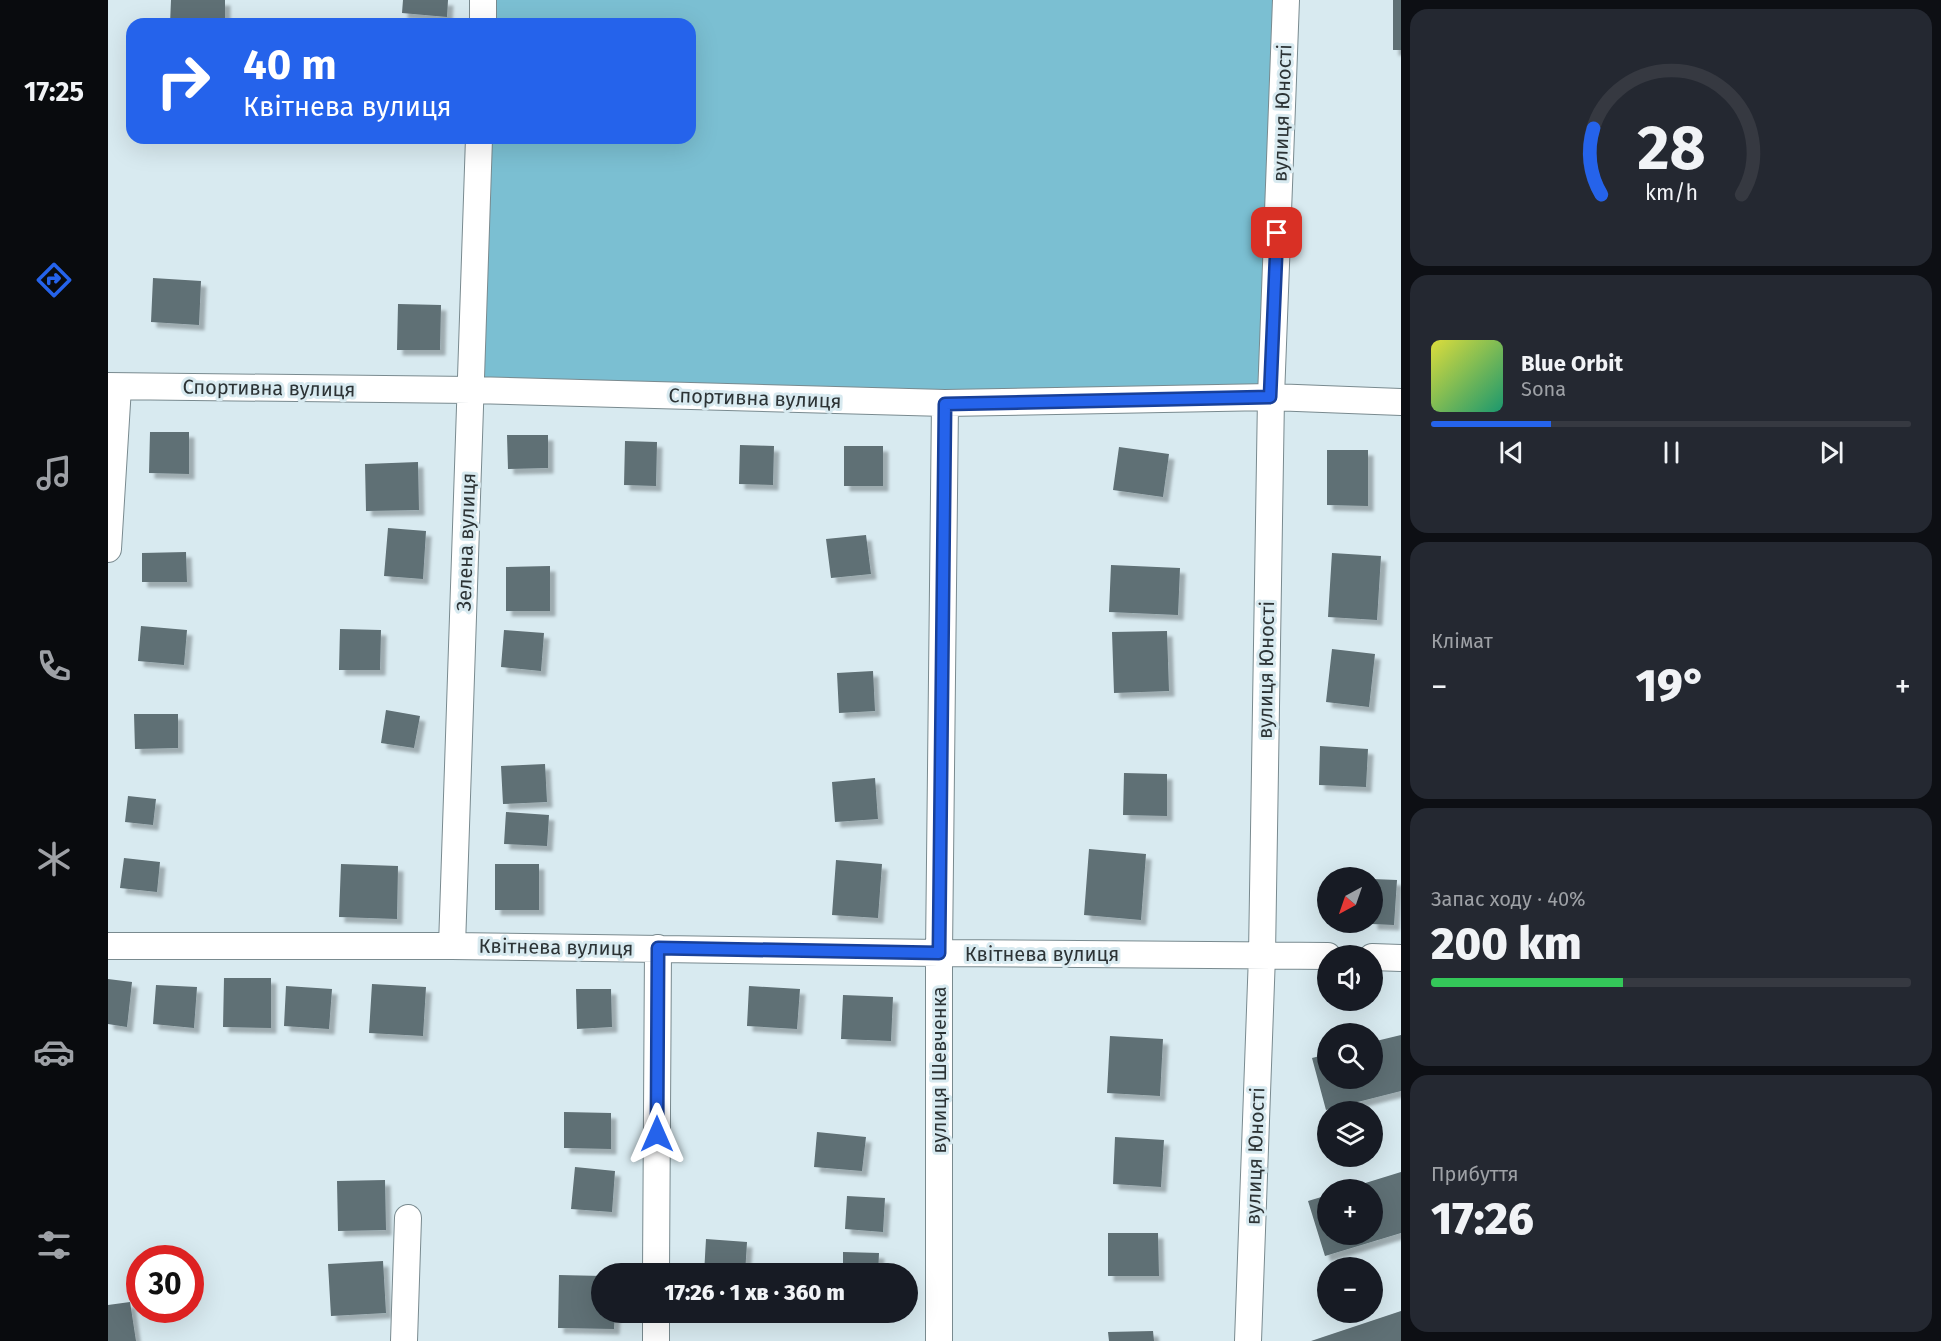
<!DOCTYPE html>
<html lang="uk">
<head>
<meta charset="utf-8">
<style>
  body { margin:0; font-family:"Fira Sans",sans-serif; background:#242831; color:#f1f3f6; height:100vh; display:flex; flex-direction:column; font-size:22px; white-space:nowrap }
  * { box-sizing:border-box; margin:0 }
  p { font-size:20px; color:#9ea1a6 }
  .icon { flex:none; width:33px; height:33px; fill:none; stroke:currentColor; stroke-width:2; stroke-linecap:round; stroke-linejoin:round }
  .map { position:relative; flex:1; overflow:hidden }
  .panel { display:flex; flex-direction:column; gap:9px; padding:9px; background:#0d0f14; width:540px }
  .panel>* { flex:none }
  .banner { position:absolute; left:18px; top:18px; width:570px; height:126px; border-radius:18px; box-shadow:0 6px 24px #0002; background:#2563eb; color:#fff; overflow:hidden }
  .needle { width:39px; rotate:220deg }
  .fabs { position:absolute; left:1209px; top:867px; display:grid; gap:12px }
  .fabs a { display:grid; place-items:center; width:66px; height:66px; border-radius:50%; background:#171b24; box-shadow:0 6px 24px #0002; font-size:30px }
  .speed { position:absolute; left:18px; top:1245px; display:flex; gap:12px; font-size:30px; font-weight:700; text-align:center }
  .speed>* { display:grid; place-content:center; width:78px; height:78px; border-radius:50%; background:#171b24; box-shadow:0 6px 24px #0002; line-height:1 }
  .speed .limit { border:9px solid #d22; background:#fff; color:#111 }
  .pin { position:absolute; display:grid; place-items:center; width:51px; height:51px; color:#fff; margin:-26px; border-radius:12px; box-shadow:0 3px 9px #0006 }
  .me { position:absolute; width:66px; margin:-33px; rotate:0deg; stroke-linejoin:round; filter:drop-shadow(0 0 4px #0008) }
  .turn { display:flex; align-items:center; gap:21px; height:126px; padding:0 18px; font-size:27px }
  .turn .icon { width:78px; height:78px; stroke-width:2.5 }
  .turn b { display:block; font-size:42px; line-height:51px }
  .big { font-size:45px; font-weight:800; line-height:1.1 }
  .panel .card { flex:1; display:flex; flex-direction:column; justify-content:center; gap:9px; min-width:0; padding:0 21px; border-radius:18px; background:#242831 }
  .panel .dial { align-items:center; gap:0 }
  .dial svg { height:156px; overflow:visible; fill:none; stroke:#363941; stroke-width:7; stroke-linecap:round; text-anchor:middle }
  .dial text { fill:#f1f3f6; stroke:none }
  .song { display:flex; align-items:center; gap:18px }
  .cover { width:72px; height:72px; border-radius:9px; background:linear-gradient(135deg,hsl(60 70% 55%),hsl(160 70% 35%)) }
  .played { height:6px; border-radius:3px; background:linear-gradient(90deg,#2563eb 25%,#363941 25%) }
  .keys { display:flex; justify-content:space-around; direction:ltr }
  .heat { display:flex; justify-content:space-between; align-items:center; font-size:33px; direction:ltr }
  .charge { height:9px; border-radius:4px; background:linear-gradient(90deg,#34c759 40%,#363941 0) }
  .trip { position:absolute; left:483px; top:1263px; width:327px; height:60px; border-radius:30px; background:#171b24; box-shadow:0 6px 24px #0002; font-weight:800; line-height:60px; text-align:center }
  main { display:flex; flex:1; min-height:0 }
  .tab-bar { display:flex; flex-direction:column; width:108px; justify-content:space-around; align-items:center; background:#090b0e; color:#9ea1a6 }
  .tab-bar .icon { width:42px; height:42px }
  .tab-bar .current { color:#2563eb }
  .tab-bar b { font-size:27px; color:#f1f3f6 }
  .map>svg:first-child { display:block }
  .green { fill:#7bbfd2 }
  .building { fill:#5f6f74; filter:url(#shadow) }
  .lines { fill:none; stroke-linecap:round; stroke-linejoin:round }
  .street-casing { stroke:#798a8f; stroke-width:28 }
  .street { stroke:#fff; stroke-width:26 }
  .route-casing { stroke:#184099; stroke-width:15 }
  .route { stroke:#2563eb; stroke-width:10 }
  .labels { text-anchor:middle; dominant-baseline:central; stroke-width:6; stroke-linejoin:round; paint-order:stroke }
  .street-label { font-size:20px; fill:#2c3335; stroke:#d8eaf0 }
</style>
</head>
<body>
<main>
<nav class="tab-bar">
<b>17:25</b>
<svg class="icon current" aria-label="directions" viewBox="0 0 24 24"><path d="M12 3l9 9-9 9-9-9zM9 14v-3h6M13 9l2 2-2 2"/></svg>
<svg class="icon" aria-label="music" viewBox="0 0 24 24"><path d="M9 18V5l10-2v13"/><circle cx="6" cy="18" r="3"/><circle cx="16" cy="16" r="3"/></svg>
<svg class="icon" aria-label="phone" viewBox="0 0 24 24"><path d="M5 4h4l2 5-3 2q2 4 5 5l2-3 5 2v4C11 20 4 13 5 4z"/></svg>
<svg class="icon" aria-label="climate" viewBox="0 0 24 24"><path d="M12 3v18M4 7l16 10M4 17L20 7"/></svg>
<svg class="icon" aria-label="car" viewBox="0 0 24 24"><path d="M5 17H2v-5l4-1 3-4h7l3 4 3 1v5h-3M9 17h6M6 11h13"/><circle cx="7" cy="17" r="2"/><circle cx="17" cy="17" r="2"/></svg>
<svg class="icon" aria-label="filters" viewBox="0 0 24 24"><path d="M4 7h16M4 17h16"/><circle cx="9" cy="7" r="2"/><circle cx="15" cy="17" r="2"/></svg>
</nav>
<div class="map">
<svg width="1293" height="1341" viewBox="0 0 1293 1341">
  <defs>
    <filter id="shadow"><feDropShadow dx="5.5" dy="5.5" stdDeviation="1.5" flood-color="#0004"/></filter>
  </defs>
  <rect width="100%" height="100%" fill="#d8eaf0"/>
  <path class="green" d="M375 0H1178L1163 397 363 390 371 138H582V24H375Z"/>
  <path class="building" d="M63 0H117V24H62Z
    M295 0H340L339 17 294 13Z
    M1285 0H1293V50H1285Z
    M45 278 93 281 91 325 43 322Z
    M290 304 333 305 332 350H289Z
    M42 432H81V474L41 473Z
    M399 435H440V468L400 469Z
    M517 441 549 442 548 486 516 485Z
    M632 445 666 446 665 485 631 484Z
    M736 446H775V486H736Z
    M1011 447 1061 454 1055 497 1005 490Z
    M1219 450H1260V506L1219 505Z
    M310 462 311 510 258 511 257 464Z
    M280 528 318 531 315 579 276 576Z
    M758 535 763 574 723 578 718 539Z
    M78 552 79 582H34V553Z
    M1224 553 1273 556 1269 620 1220 617Z
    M1003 565 1072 568 1070 615 1001 612Z
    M442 566V611H398V567Z
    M33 626 79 630 76 665 30 661Z
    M232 629 273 630 272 670H231Z
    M396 630 436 633 433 671 393 667Z
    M1059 631 1061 691 1006 693 1004 632Z
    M1224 649 1267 654 1261 707 1218 702Z
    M765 671 767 711 731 713 729 673Z
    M278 710 312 716 306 748 273 743Z
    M26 714H70V748L27 749Z
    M1212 746 1260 749 1258 787 1211 785Z
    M437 764 439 802 395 804 393 766Z
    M1016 773 1059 774V816L1015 815Z
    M767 778 770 819 727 822 724 782Z
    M20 796 48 799 45 825 17 822Z
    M398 812 441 815 439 846 396 844Z
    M981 849 1038 854 1033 920 976 915Z
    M16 858 52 862 49 892 12 888Z
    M728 860 774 864 770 918 724 915Z
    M233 864 290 866 289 919 231 917Z
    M387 864H431V910H387Z
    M1264 879 1289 880 1286 925 1264 924Z
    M116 978H163V1028L115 1027Z
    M0 979 24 982 19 1027 0 1024Z
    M264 984 318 987 315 1036 261 1033Z
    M48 985 89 987 86 1028 45 1024Z
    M178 986 224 989 221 1029 176 1026Z
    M641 986 692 989 689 1029 639 1026Z
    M468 989H503L504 1027 469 1029Z
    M735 995 785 997 783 1041 733 1039Z
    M1293 1035V1091L1218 1110 1204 1058 1220 1054V1078H1264V1042Z
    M1002 1036 1055 1039 1052 1096 999 1093Z
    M456 1112 503 1113V1149L456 1148Z
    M709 1132 758 1137 754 1171 706 1167Z
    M1007 1137 1056 1140 1053 1187 1005 1184Z
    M467 1167 507 1171 504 1212 463 1209Z
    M1293 1172V1233L1217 1256 1200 1201 1220 1195V1234H1264V1190L1238 1189Z
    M277 1180 278 1230 230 1231 229 1181Z
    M739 1196 777 1198 775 1232 737 1229Z
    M1000 1233H1050L1051 1276H1000Z
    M598 1239 639 1242 637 1274H596Z
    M735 1252 771 1253 770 1274H735Z
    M275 1261 278 1313 223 1316 220 1264Z
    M451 1275 494 1276V1312H507L506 1329 450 1328Z
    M22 1302 28 1341H0V1305Z
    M1293 1311V1341H1203Z
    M1045 1331 1046 1341H1001L1000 1332Z"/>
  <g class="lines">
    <defs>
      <path id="street" d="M375 24V0
        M0 386 363 390 837 403 1163 397 1293 402
        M0 549 10 387
        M0 946H344L831 953 1220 956
        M344 946 371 138
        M1264 957 1293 958
        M548 1274 550 948
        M296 1341 300 1218
        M548 1341V1312
        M831 1341V953L837 403
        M1140 1341 1154 955 1163 397 1178 0"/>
    </defs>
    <use href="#street" class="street-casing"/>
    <use href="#street" class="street"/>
  </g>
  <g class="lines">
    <defs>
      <path id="route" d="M549 1134 550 948 831 953 837 404 1162 397 1169 233"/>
    </defs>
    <use href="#route" class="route-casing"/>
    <use href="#route" class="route"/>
  </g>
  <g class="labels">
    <g class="street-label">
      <text transform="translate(1174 113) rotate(-88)">вулиця Юності</text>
      <text transform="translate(161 388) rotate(1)">Спортивна вулиця</text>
      <text transform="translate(647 398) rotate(2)">Спортивна вулиця</text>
      <text transform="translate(358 542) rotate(-88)">Зелена вулиця</text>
      <text transform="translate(1158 670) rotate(-89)">вулиця Юності</text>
      <text transform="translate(448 947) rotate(1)">Квітнева вулиця</text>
      <text x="934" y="954">Квітнева вулиця</text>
      <text transform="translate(831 1070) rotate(-90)">вулиця Шевченка</text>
      <text transform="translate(1147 1156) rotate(-88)">вулиця Юності</text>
    </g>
  </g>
</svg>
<div class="fabs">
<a><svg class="needle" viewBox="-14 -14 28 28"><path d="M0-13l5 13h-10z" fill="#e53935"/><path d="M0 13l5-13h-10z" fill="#9ea1a6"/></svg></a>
<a><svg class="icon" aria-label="sound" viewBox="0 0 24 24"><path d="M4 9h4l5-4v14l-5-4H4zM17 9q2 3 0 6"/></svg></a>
<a><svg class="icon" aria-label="search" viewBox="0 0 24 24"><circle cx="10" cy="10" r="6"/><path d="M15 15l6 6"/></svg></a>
<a><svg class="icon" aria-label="layers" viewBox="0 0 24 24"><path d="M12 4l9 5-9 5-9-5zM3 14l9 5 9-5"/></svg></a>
<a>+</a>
<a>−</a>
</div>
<div class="speed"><div class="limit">30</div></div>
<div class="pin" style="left:1169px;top:233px;background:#d93025"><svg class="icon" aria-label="arrive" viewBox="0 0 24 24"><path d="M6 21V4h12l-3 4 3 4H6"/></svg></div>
<svg class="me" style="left:549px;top:1134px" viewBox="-20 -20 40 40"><path d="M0-17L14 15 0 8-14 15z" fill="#2563eb" stroke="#fff" stroke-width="4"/></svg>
<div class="trip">17:26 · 1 хв · 360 m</div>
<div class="banner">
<div class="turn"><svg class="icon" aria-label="right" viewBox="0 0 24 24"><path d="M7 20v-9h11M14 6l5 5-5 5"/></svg><div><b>40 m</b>Квітнева вулиця</div></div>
</div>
</div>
<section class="panel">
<div class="card dial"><svg viewBox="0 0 100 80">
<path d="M14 69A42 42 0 1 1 86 69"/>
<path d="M14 69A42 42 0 0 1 10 35" stroke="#2563eb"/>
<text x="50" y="56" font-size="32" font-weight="700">28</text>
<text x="50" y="72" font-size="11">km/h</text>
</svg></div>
<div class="card">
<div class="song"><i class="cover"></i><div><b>Blue Orbit</b><p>Sona</p></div></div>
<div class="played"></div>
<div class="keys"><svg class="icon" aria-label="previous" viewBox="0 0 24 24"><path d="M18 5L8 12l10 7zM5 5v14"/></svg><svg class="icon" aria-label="pause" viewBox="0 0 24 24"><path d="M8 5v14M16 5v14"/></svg><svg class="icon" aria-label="next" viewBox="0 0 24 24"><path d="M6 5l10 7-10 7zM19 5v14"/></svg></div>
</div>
<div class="card"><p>Клімат</p>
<div class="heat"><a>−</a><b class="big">19°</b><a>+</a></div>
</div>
<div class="card"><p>Запас ходу · 40%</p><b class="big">200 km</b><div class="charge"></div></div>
<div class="card"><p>Прибуття</p><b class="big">17:26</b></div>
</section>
</main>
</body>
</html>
